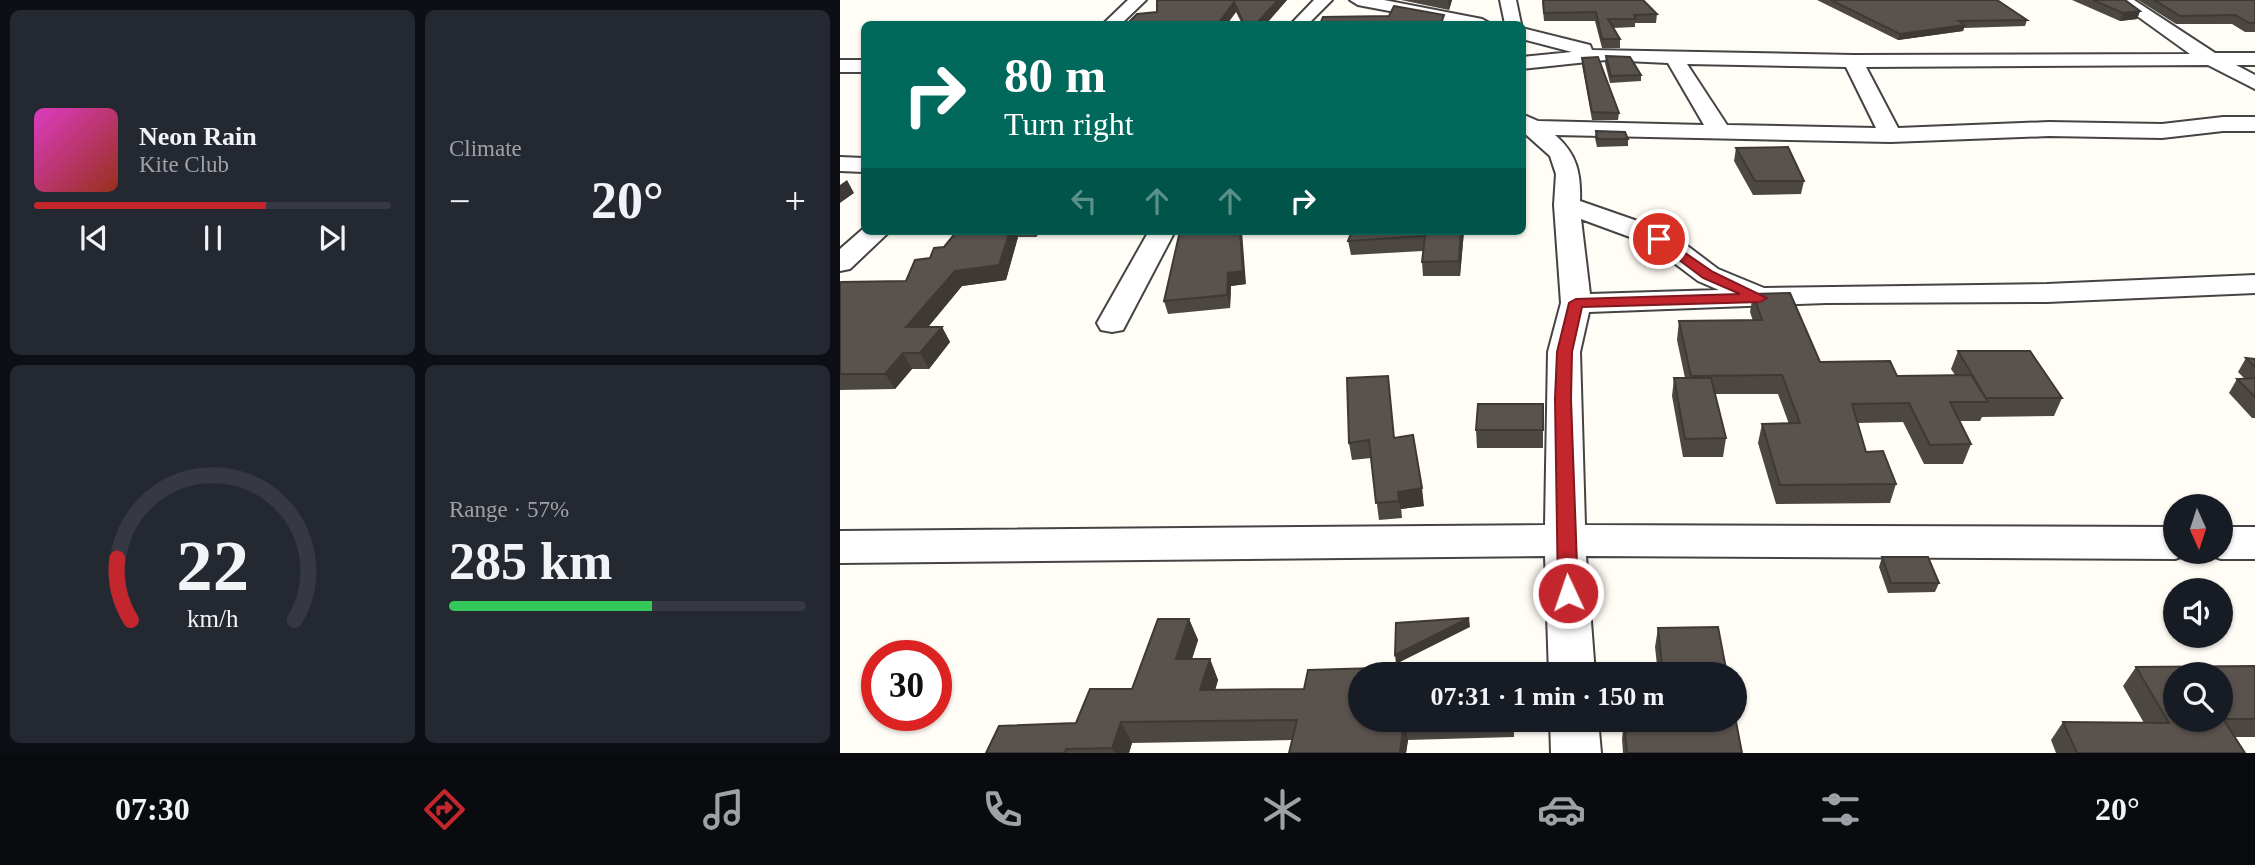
<!DOCTYPE html>
<html lang="en">
<head>
<meta charset="utf-8">
<style>
  body { margin:0; font-family:Georgia,serif; background:#242831; color:#f1f3f6; height:100vh; display:flex; flex-direction:column; font-size:26px; white-space:nowrap }
  * { box-sizing:border-box; margin:0 }
  p { font-size:23px; color:#9ea1a6 }
  .icon { flex:none; width:38px; height:38px; fill:none; stroke:currentColor; stroke-width:2; stroke-linecap:round; stroke-linejoin:round }
  .map { position:relative; flex:1; overflow:hidden }
  .sheet { display:flex; flex-direction:column; gap:10px; padding:10px; background:#0d0f14; width:840px }
  .sheet>* { flex:none }
  .guide { position:absolute; left:21px; top:21px; width:665px; height:214px; border-radius:10px; box-shadow:0 2px 5px #0004; background:#00695c; color:#fff; overflow:hidden }
  .needle { width:46px; rotate:177deg }
  .fabs { position:absolute; left:1323px; top:494px; display:grid; gap:14px }
  .fabs a { display:grid; place-items:center; width:70px; height:70px; border-radius:50%; background:#171b24; box-shadow:0 2px 5px #0004; font-size:35px }
  .speed { position:absolute; left:21px; top:640px; display:flex; gap:14px; font-size:35px; font-weight:700; text-align:center }
  .speed>* { display:grid; place-content:center; width:91px; height:91px; border-radius:50%; background:#171b24; box-shadow:0 2px 5px #0004; line-height:1 }
  .speed .limit { border:10px solid #d22; background:#fff; color:#111 }
  .pin { position:absolute; display:grid; place-items:center; width:60px; height:60px; color:#fff; margin:-30px; border:4px solid #fff; border-radius:50%; box-shadow:0 2px 7px #0007 }
  .me { position:absolute; width:77px; margin:-38px; rotate:357deg; stroke-linejoin:round; filter:drop-shadow(0 0 5px #0008) }
  .turn { display:flex; align-items:center; gap:24px; height:147px; padding:0 28px; font-size:32px }
  .turn .icon { width:91px; height:91px; stroke-width:2.5 }
  .turn b { display:block; font-size:49px; line-height:60px }
  .lanes { display:flex; align-items:center; height:66px; padding:0 28px; background:#0003; justify-content:center; gap:35px; direction:ltr }
  .lanes .off { opacity:.35 }
  .big { font-size:52px; font-weight:700; line-height:1.1 }
  .sheet .widget { flex:1; display:flex; flex-direction:column; justify-content:center; gap:10px; min-width:0; padding:0 24px; border-radius:10px; background:#242831 }
  .sheet .dial { align-items:center; gap:0 }
  .dial svg { height:182px; overflow:visible; fill:none; stroke:#363941; stroke-width:7; stroke-linecap:round; text-anchor:middle }
  .dial text { fill:#f1f3f6; stroke:none }
  .song { display:flex; align-items:center; gap:21px }
  .cover { width:84px; height:84px; border-radius:10px; background:linear-gradient(135deg,hsl(310 70% 55%),hsl(10 70% 35%)) }
  .played { height:7px; border-radius:4px; background:linear-gradient(90deg,#c4262e 65%,#363941 65%) }
  .keys { display:flex; justify-content:space-around; direction:ltr }
  .heat { display:flex; justify-content:space-between; align-items:center; font-size:38px; direction:ltr }
  .charge { height:10px; border-radius:5px; background:linear-gradient(90deg,#34c759 57%,#363941 0) }
  .sheet .tiles { flex:1; display:grid; gap:10px; grid-template-columns:repeat(2,1fr) }
  .trip { position:absolute; left:508px; top:662px; width:399px; height:70px; border-radius:35px; background:#171b24; box-shadow:0 2px 5px #0004; font-weight:700; line-height:70px; text-align:center }
  .menu { display:flex; height:112px; justify-content:space-around; align-items:center; background:#090b0e; color:#9ea1a6 }
  .menu .icon { width:49px; height:49px }
  .menu .active { color:#c4262e }
  .menu b { font-size:32px; color:#f1f3f6 }
  main { display:flex; flex:1; min-height:0 }
  .map>svg:first-child { display:block }
  .lines { fill:none; stroke-linecap:round; stroke-linejoin:round }
  .minor-casing { stroke:#444; stroke-width:4 }
  .minor { fill:#fff; fill-rule:evenodd }
  .wall { fill:#4d4742 }
  .shaded-wall { fill:#3f3936 }
  .building { fill:#5a524d; stroke:#3f3936; stroke-width:2; fill-rule:evenodd }
  .route { fill:#c4262e; stroke:#7f191e; stroke-width:2 }
</style>
</head>
<body>
<main>
<section class="sheet">
<div class="tiles">
<div class="widget">
<div class="song"><i class="cover"></i><div><b>Neon Rain</b><p>Kite Club</p></div></div>
<div class="played"></div>
<div class="keys"><svg class="icon" aria-label="previous" viewBox="0 0 24 24"><path d="M18 5L8 12l10 7zM5 5v14"/></svg><svg class="icon" aria-label="pause" viewBox="0 0 24 24"><path d="M8 5v14M16 5v14"/></svg><svg class="icon" aria-label="next" viewBox="0 0 24 24"><path d="M6 5l10 7-10 7zM19 5v14"/></svg></div>
</div>
<div class="widget"><p>Climate</p>
<div class="heat"><a>−</a><b class="big">20°</b><a>+</a></div>
</div>
<div class="widget dial"><svg viewBox="0 0 100 80">
<path d="M14 69A42 42 0 1 1 86 69"/>
<path d="M14 69A42 42 0 0 1 8 42" stroke="#c4262e"/>
<text x="50" y="56" font-size="32" font-weight="700">22</text>
<text x="50" y="72" font-size="11">km/h</text>
</svg></div>
<div class="widget"><p>Range · 57%</p><b class="big">285 km</b><div class="charge"></div></div>
</div>
</section>
<div class="map">
<svg width="1415" height="753" viewBox="0 0 1415 753">
  <rect width="100%" height="100%" fill="#fffdf5"/>
  <g class="lines">
    <defs>
      <path id="minor" d="M288 0H306L281 24H263Z
        M474 0H492L468 24H451Z
        M510 0H544L642 19 651 24H618L518 5Z
        M660 0H676L681 24H665Z
        M1275 0H1294L1375 53H1415V65H1396L1415 75V89L1368 65 1026 67 1058 128 1209 122 1322 124 1383 117H1415V131H1383L1322 138 1209 136 1051 142 715 135C737 154 741 173 740 201L829 232 878 269 924 288 1207 284 1415 275V293L1207 302 986 303 749 312 740 352 745 525 1335 527V551H1351L1349 554 1335 559 746 556 755 674H709L705 556 0 563V531L705 525 708 352 721 303 714 205 716 174 710 156 682 131V114L698 121 864 125 828 63 766 60 682 69V57L732 52 682 39V28L750 45 752 50 1013 55 1350 54ZM847 64 1006 67 1036 128 887 125ZM741 219 809 244 858 281 879 290 750 294Z
        M0 60H24V72H0Z
        M0 157 24 158V172L0 171Z
        M24 228V231H50L10 269 0 271V249Z
        M309 231H335L283 330 272 332 261 330 257 323Z
        M1381 527H1415V559H1381L1367 554 1365 551H1381Z
        M710 719H758L761 753H711Z"/>
    </defs>
    <use href="#minor" class="minor-casing"/>
    <use href="#minor" class="minor"/>
  </g>
  <path class="wall" d="M317 0H447L426 24H402L396 12 387 24H287L317 12Z
    M561 0H612L609 10Z
    M702 0 817 14 816 23H795V27L773 28 780 39V48H762L755 21H704Z
    M977 0H1157L1187 20 1185 26 1124 28 1123 31 1058 40Z
    M1232 0H1285L1300 11 1297 19 1280 21Z
    M1298 0H1415V32H1405L1392 24H1336Z
    M766 56 801 75V81L770 83 765 63Z
    M742 58 779 113 778 120H752L742 65Z
    M756 131 788 139V146L757 147 755 138Z
    M896 148 964 181 961 194 913 195 894 161Z
    M117 231H201L196 237H178L166 280 122 286 88 327H102L110 342 89 369H72L55 389 0 390V283L66 281 90 258 104 247Z
    M340 231 406 284 391 286 390 308 328 314 324 301Z
    M624 231 620 276H583L582 262 583 251 511 255 508 241Z
    M913 294 980 362 1057 376 1115 375 1111 369 1118 351 1222 398 1214 416 1142 417 1140 421H1119L1131 444 1123 464H1084L1063 422 1018 423 1026 452 1056 484 1050 503 936 504 918 443 922 424H949L938 394H875L886 438 883 457H843L832 396 834 378H845L837 340 839 321H913L910 312Z
    M1406 358 1415 359V418H1412L1389 393 1397 379 1404 378 1398 372Z
    M548 376 554 438 584 506 561 509 562 518 539 520 531 458 512 460 509 443Z
    M703 404V448H637L636 430Z
    M1042 557 1099 583 1095 592 1048 593 1039 567Z
    M349 619 358 640 352 659H370L378 680 375 690 520 719H674V737L568 740 566 753H449L452 740 292 743 289 753H146L236 723 292 689Z
    M818 628 887 674H818L815 647Z
    M1415 666V737H1395L1405 753H1216L1211 740 1223 722 1304 723 1283 686 1296 667Z
    M823 719H894L902 753H783L782 739 784 721H824Z"/>
  <path class="shaded-wall" d="M438 0H447L426 24H416Z
    M608 0H612L609 10Z
    M394 2 396 12 387 24H378Z
    M1300 11 1297 19 1280 21 1283 13Z
    M1125 25 1123 31 1058 40 1060 34Z
    M7 180 14 193 0 203V185Z
    M170 231H176L178 237 166 280 122 286 75 343 66 327 115 271Z
    M194 231H201L196 237Z
    M400 231H402L406 284 391 286 390 308 387 295 388 273Z
    M621 231H624L620 276 619 261Z
    M102 327 110 342 89 369 80 353Z
    M63 353 72 369 55 389 45 374Z
    M582 488 584 506 561 509 562 518 558 492Z
    M629 618 630 627 556 664 555 655Z
    M349 619 358 640 345 680 336 659Z
    M370 659 378 680 369 711 360 690Z
    M564 719 568 740 566 753H560Z
    M281 722 292 743 289 753H275L272 748Z"/>
  <path class="building" d="M317 0H438L416 24H404L394 2 378 24H287L297 14 317 12Z
    M703 0H803L817 14 794 15 796 19H768L780 39H762L756 12 704 13Z
    M991 0H1157L1187 20 1119 21 1125 25 1060 34Z
    M1253 0H1285L1300 11 1283 13Z
    M1314 0H1415V23H1409L1395 15 1340 16Z
    M554 6 604 15 601 24H642H480L483 17 549 16Z
    M766 56 790 57 801 75 771 76Z
    M758 57 779 113 752 112 742 58Z
    M756 131 785 132 788 139H757Z
    M948 147 964 181H915L896 148Z
    M117 231H170L159 265 115 271 66 327H102L80 353H63L45 374H0V283L1 282 66 281 75 260 90 258 94 248 104 247Z
    M340 231H400L403 271 388 273 387 295 324 301Z
    M512 231H621L619 261 582 262 585 236 508 241Z
    M950 293 980 362 1050 361 1057 376 1131 375 1148 402H1110L1131 444 1090 445 1069 403 1012 404 1026 452 1043 451 1056 484 940 485 922 424 960 423 942 375 851 376 839 321 922 320 913 294Z
    M1118 351H1190L1222 398H1146Z
    M1406 358 1415 359V367Z
    M548 376 554 438 573 435 582 488 558 492 559 501 536 503 529 440 509 443 507 378Z
    M834 378H871L886 438 845 439Z
    M1415 378V397L1397 379Z
    M638 404H703V430H636Z
    M1042 557H1088L1099 583H1051Z
    M629 618 555 655 556 623Z
    M318 619H349L336 659H370L360 690 464 689 468 670 674 664V674H520V719H573H564L560 753H449L457 720 281 722 272 748 226 749 225 753H146L159 726 236 723 250 689H292Z
    M878 627 887 674H823L818 628Z
    M1415 666V719H1383L1405 753H1237L1223 722 1329 723 1296 667ZM1335 674H1381V719H1335Z
    M894 711 902 753H787L784 721H828V719H894Z"/>
  <path class="route" d="M819 235 873 272 927 298 920 302 742 307 732 352 731 399 738 593 735 599 728 602 721 599 718 593 715 399 717 352 729 303 736 299 900 294 863 278 814 241V236Z"/>
</svg>
<div class="fabs">
<a><svg class="needle" viewBox="-14 -14 28 28"><path d="M0-13l5 13h-10z" fill="#e53935"/><path d="M0 13l5-13h-10z" fill="#9ea1a6"/></svg></a>
<a><svg class="icon" aria-label="sound" viewBox="0 0 24 24"><path d="M4 9h4l5-4v14l-5-4H4zM17 9q2 3 0 6"/></svg></a>
<a><svg class="icon" aria-label="search" viewBox="0 0 24 24"><circle cx="10" cy="10" r="6"/><path d="M15 15l6 6"/></svg></a>
</div>
<div class="speed"><div class="limit">30</div></div>
<div class="pin" style="left:819px;top:239px;background:#d93025"><svg class="icon" aria-label="arrive" viewBox="0 0 24 24"><path d="M6 21V4h12l-3 4 3 4H6"/></svg></div>
<svg class="me" style="left:728px;top:593px" viewBox="-20 -20 40 40"><circle r="17" fill="#c4262e" stroke="#fff" stroke-width="3"/><path d="M0-11L8 9 0 5-8 9z" fill="#fff"/></svg>
<div class="trip">07:31 · 1 min · 150 m</div>
<div class="guide">
<div class="turn"><svg class="icon" aria-label="right" viewBox="0 0 24 24"><path d="M7 20v-9h11M14 6l5 5-5 5"/></svg><div><b>80 m</b>Turn right</div></div>
<div class="lanes"><svg class="icon off" aria-label="left" viewBox="0 0 24 24"><path d="M17 20v-9H6M10 6l-5 5 5 5"/></svg><svg class="icon off" aria-label="ahead" viewBox="0 0 24 24"><path d="M12 20V5M6 11l6-6 6 6"/></svg><svg class="icon off" aria-label="ahead" viewBox="0 0 24 24"><path d="M12 20V5M6 11l6-6 6 6"/></svg><svg class="icon" aria-label="right" viewBox="0 0 24 24"><path d="M7 20v-9h11M14 6l5 5-5 5"/></svg></div>
</div>
</div>
</main>
<nav class="menu">
<b>07:30</b>
<svg class="icon active" aria-label="directions" viewBox="0 0 24 24"><path d="M12 3l9 9-9 9-9-9zM9 14v-3h6M13 9l2 2-2 2"/></svg>
<svg class="icon" aria-label="music" viewBox="0 0 24 24"><path d="M9 18V5l10-2v13"/><circle cx="6" cy="18" r="3"/><circle cx="16" cy="16" r="3"/></svg>
<svg class="icon" aria-label="phone" viewBox="0 0 24 24"><path d="M5 4h4l2 5-3 2q2 4 5 5l2-3 5 2v4C11 20 4 13 5 4z"/></svg>
<svg class="icon" aria-label="climate" viewBox="0 0 24 24"><path d="M12 3v18M4 7l16 10M4 17L20 7"/></svg>
<svg class="icon" aria-label="car" viewBox="0 0 24 24"><path d="M5 17H2v-5l4-1 3-4h7l3 4 3 1v5h-3M9 17h6M6 11h13"/><circle cx="7" cy="17" r="2"/><circle cx="17" cy="17" r="2"/></svg>
<svg class="icon" aria-label="filters" viewBox="0 0 24 24"><path d="M4 7h16M4 17h16"/><circle cx="9" cy="7" r="2"/><circle cx="15" cy="17" r="2"/></svg>
<b>20°</b>
</nav>
</body>
</html>
